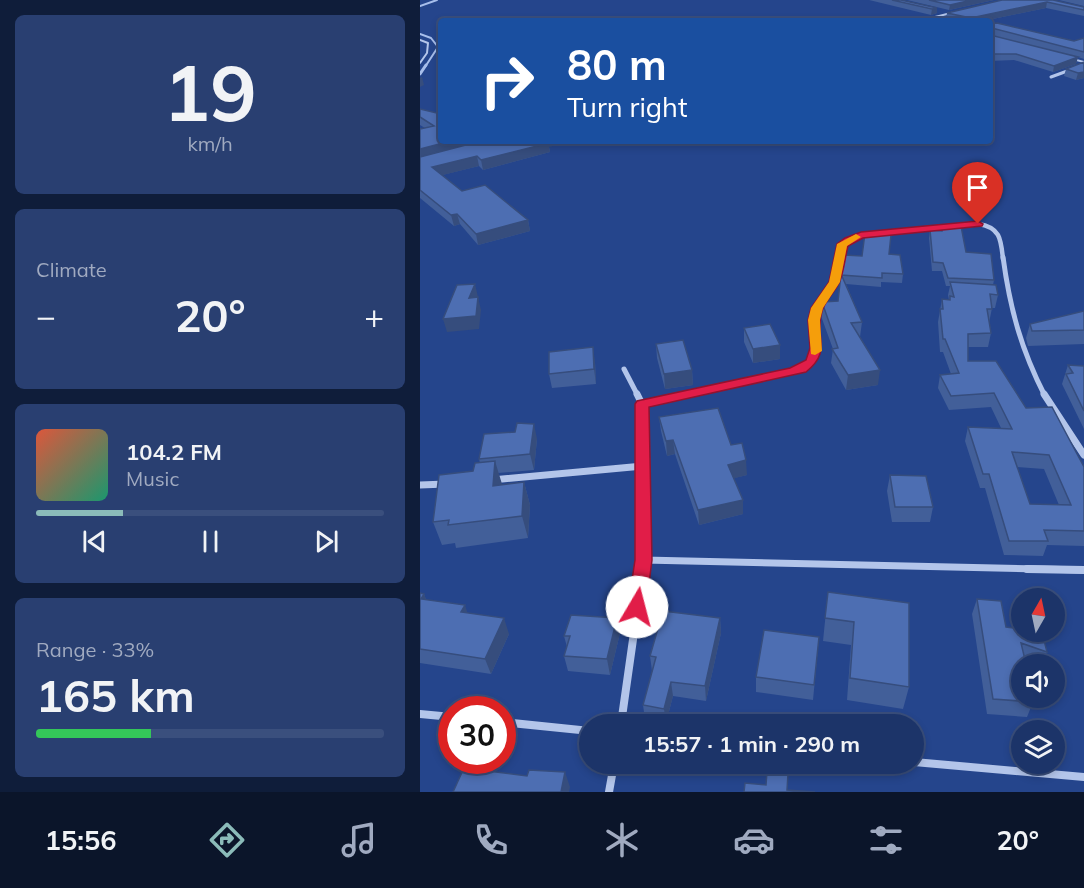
<!DOCTYPE html>
<html lang="en">
<head>
<meta charset="utf-8">
<style>
  body { margin:0; font-family:Mulish,sans-serif; background:#293f71; color:#f1f3f6; height:100vh; display:flex; flex-direction:column; font-size:22px; white-space:nowrap }
  * { box-sizing:border-box; margin:0 }
  p { font-size:20px; color:#a0aac0 }
  .icon { flex:none; width:33px; height:33px; fill:none; stroke:currentColor; stroke-width:2; stroke-linecap:round; stroke-linejoin:round }
  .map { position:relative; flex:1; overflow:hidden }
  .sheet { display:flex; flex-direction:column; gap:15px; padding:15px; background:#0f1d3a; width:420px }
  .sheet>* { flex:none }
  .hud { position:absolute; left:18px; top:18px; width:555px; height:126px; border-radius:6px; box-shadow:0 3px 9px #0003,0 0 0 2px #3a4f7d; background:#1a4fa0; color:#fff; overflow:hidden }
  .needle { width:39px; rotate:9deg }
  .buttons { position:absolute; left:591px; top:588px; display:grid; gap:12px }
  .buttons a { display:grid; place-items:center; width:54px; height:54px; border-radius:50%; background:#1c3469; box-shadow:0 3px 9px #0003,0 0 0 2px #3a4f7d; font-size:30px }
  .speed { position:absolute; left:18px; top:696px; display:flex; gap:12px; font-size:30px; font-weight:700; text-align:center }
  .speed>* { display:grid; place-content:center; width:78px; height:78px; border-radius:50%; background:#1c3469; box-shadow:0 3px 9px #0003,0 0 0 2px #3a4f7d; line-height:1 }
  .speed .limit { border:9px solid #d22; background:#fff; color:#111 }
  .pin { position:absolute; display:grid; place-items:center; width:51px; height:51px; color:#fff; margin:-62px -26px; border-radius:50% 50% 50% 0; rotate:-45deg; box-shadow:0 0 6px #0007 }
  .pin .icon { rotate:45deg }
  .me { position:absolute; width:66px; margin:-33px; rotate:8deg; stroke-linejoin:round; filter:drop-shadow(0 0 4px #0008) }
  .turn { display:flex; align-items:center; gap:21px; height:126px; padding:0 30px; font-size:27px }
  .turn .icon { width:78px; height:78px; stroke-width:2.5 }
  .turn b { display:block; font-size:42px; line-height:51px }
  .big { font-size:45px; font-weight:700; line-height:1.1 }
  .sheet .widget { flex:1; display:flex; flex-direction:column; justify-content:center; gap:9px; min-width:0; padding:0 21px; border-radius:9px; background:#293f71 }
  .sheet .dial { align-items:center; gap:0 }
  .dial b { font-size:78px; line-height:1 }
  .song { display:flex; align-items:center; gap:18px }
  .cover { width:72px; height:72px; border-radius:9px; background:linear-gradient(135deg,hsl(10 70% 55%),hsl(160 70% 35%)) }
  .played { height:6px; border-radius:3px; background:linear-gradient(90deg,#8bbbb9 25%,#3a4f7d 25%) }
  .keys { display:flex; justify-content:space-around; direction:ltr }
  .heat { display:flex; justify-content:space-between; align-items:center; font-size:33px; direction:ltr }
  .charge { height:9px; border-radius:4px; background:linear-gradient(90deg,#34c759 33%,#3a4f7d 0) }
  .trip { position:absolute; left:159px; top:714px; width:345px; height:60px; border-radius:30px; background:#1c3469; box-shadow:0 3px 9px #0003,0 0 0 2px #3a4f7d; font-weight:700; line-height:60px; text-align:center }
  .dock { display:flex; height:96px; justify-content:space-around; align-items:center; background:#0b152a; color:#a0aac0 }
  .dock .icon { width:42px; height:42px }
  .dock .current { color:#8bbbb9 }
  .dock b { font-size:27px; color:#f1f3f6 }
  main { display:flex; flex:1; min-height:0 }
  .map>svg:first-child { display:block }
  .lines { fill:none; stroke-linecap:round; stroke-linejoin:round }
  .stream-far1 { stroke:#a7beeb; stroke-width:2 }
  .stream { stroke:#a7beeb; stroke-width:3 }
  .street-far5 { stroke:#b3c5ea; stroke-width:2 }
  .street-far4 { stroke:#b3c5ea; stroke-width:3 }
  .street-far3 { stroke:#b3c5ea; stroke-width:4.5 }
  .street-far2 { stroke:#b3c5ea; stroke-width:5 }
  .street-far1 { stroke:#b3c5ea; stroke-width:7 }
  .street { stroke:#b3c5ea; stroke-width:8 }
  .wall { fill:#425f99; fill-rule:evenodd }
  .shaded-wall { fill:#364d7d }
  .building { fill:#4d6eb2; stroke:#364d7d; stroke-width:1.5; fill-rule:evenodd }
  .route { fill:#e11d48; stroke:#92132f; stroke-width:1.5 }
  .slow { fill:#f59e0b }
</style>
</head>
<body>
<main>
<section class="sheet">
<div class="widget dial"><b>19</b><p>km/h</p></div>
<div class="widget"><p>Climate</p>
<div class="heat"><a>−</a><b class="big">20°</b><a>+</a></div>
</div>
<div class="widget">
<div class="song"><i class="cover"></i><div><b>104.2 FM</b><p>Music</p></div></div>
<div class="played"></div>
<div class="keys"><svg class="icon" aria-label="previous" viewBox="0 0 24 24"><path d="M18 5L8 12l10 7zM5 5v14"/></svg><svg class="icon" aria-label="pause" viewBox="0 0 24 24"><path d="M8 5v14M16 5v14"/></svg><svg class="icon" aria-label="next" viewBox="0 0 24 24"><path d="M6 5l10 7-10 7zM19 5v14"/></svg></div>
</div>
<div class="widget"><p>Range · 33%</p><b class="big">165 km</b><div class="charge"></div></div>
</section>
<div class="map">
<svg width="664" height="792" viewBox="0 0 664 792">
  <rect width="100%" height="100%" fill="#25458c"/>
  <g class="lines">
    <path class="stream-far1" d="M0 6 17 0
      M0 34 11 38 18 47 5 67"/>
    <path class="stream" d="M0 74 6 65"/>
    <path class="street-far5" d="M510 21 507 19 535 12
      M0 40 8 43 7 53 0 63
      M649 58 664 62"/>
    <path class="street-far4" d="M631 77 650 70"/>
    <path class="street-far3" d="M418 259 424 243 441 235 558 224C580 227 581 239 583 259"/>
    <path class="street-far2" d="M583 257C590 309 601 349 625 396
      M204 369 218 396
      M261 396 372 372 389 363 395 351V314L414 283 419 257"/>
    <path class="street-far1" d="M217 394 222 404 223 570
      M624 394 664 455
      M222 404 268 394
      M72 480 223 466
      M0 485 26 484
      M224 560 664 570"/>
    <path class="street" d="M607 569 664 570
      M0 714 32 717
      M82 722 170 731
      M201 724 223 569
      M494 762 664 777
      M189 792 194 764"/>
  </g>
  <path class="wall" d="M449 0H472L517 8V13L511 15Z
    M487 0H574L529 10Z
    M633 0 664 7V16L626 8 563 21H539L526 18 527 13Z
    M639 0H664V6Z
    M570 24 654 41 664 38V59L658 57 656 64 633 72 594 60 570 61Z
    M664 62V78L656 80 644 76 646 69Z
    M0 109 21 114V141L129 147 130 152 63 170 59 166 22 175 42 191 108 220 110 231 58 245 40 224 34 226 0 198V129L5 128 0 125Z
    M525 225 546 252 574 280 573 285 578 295 575 308H572L569 323 571 333 568 347H548V361L606 408 664 467V546L627 545 623 556 584 555 565 488H560L545 441 548 427 581 428 571 407 529 410 518 388 520 375 531 374 523 352H520L518 322 522 299 529 300 528 295 530 286H526L522 271H512L509 238 510 230 521 231 522 229H524ZM597 467 624 469 639 505 610 504Z
    M469 254 483 274 482 283 461 282V287L426 284 442 322 440 337H439L458 385 426 390 411 363 413 349 401 316 402 302 418 301 424 255 442 256Z
    M664 311V344L608 346 606 338 610 324Z
    M324 328 360 359 333 363 324 342Z
    M236 344 272 370 273 385 245 389 237 358Z
    M175 362 176 384 132 388 129 374Z
    M648 365 664 366V429L642 384Z
    M239 417 311 445 327 475 314 478 323 514 279 525 255 454 247 456 241 431Z
    M117 439 114 470 78 473 81 485 104 482 110 505 108 538 36 548 35 543 22 545 13 522 53 471 60 463 59 459Z
    M470 475 513 507 510 522H472L467 491Z
    M408 592 489 687 483 709 427 700 431 645 403 641Z
    M0 593 4 594 6 600 48 613 89 634 71 674 0 663Z
    M557 599 586 627 627 652 622 664H612L605 662 613 702 607 717 567 714 552 614Z
    M197 618 200 633 190 675 148 671 144 656 147 647 144 636Z
    M300 618 301 633 286 701 253 696 246 723 225 719 223 705 232 671 230 656Z
    M399 637 393 700 336 692V677Z"/>
  <path class="shaded-wall" d="M552 0H574L529 10 530 5Z
    M627 2 626 8 563 21H551V18Z
    M517 8V13L511 15 512 9Z
    M658 57 656 64 633 72 634 66Z
    M664 72V78L656 80 658 73Z
    M2 77 4 85 0 87V78Z
    M31 141H69L0 159V149Z
    M118 141H153L129 147 130 152 63 170 61 160Z
    M57 156 59 166 15 177 12 167Z
    M37 214 40 224 34 226 31 215Z
    M108 220 110 231 58 245 56 234Z
    M55 284 61 310 59 329 27 332 23 319 49 298Z
    M360 345V359L333 363V349Z
    M173 347 175 362 176 384 174 369Z
    M272 370 273 385 245 389 244 374Z
    M460 370 458 385 426 390 428 375Z
    M114 424 117 439 114 470 110 454Z
    M253 440 255 454 247 456 246 441Z
    M326 460 327 475 308 480V465Z
    M75 461 82 484 80 509 73 486Z
    M104 482 110 505 108 538 102 516Z
    M323 500V514L279 525 278 510Z
    M4 594 10 609 1 599Z
    M45 605 50 621 41 612Z
    M84 618 89 634 71 674 65 659Z
    M197 618 200 633 190 675 187 659Z
    M300 618 301 633 286 701 285 686Z
    M251 682 253 696 246 723 244 709Z
    M145 772 150 787 149 792H141Z"/>
  <path class="building" d="M472 0H481L517 8 512 9Z
    M509 0H552L530 5Z
    M582 0H633L664 7V10L627 2 551 18 527 13Z
    M577 23 654 41 664 38V52L572 28 570 30V24Z
    M570 34V35L658 57 634 66 596 54H570Z
    M664 62V72L658 73 646 69Z
    M0 109 21 114V141H31L0 149V129L14 126 0 117Z
    M61 141H122L129 143 61 160 57 156 12 167 42 191 65 185 108 220 56 234 37 214 31 215 0 190V157Z
    M525 225 541 226 546 252 571 254 574 280 528 278 523 263 513 262 510 230 522 231V229H525Z
    M445 233 471 235 469 254 480 255 483 274 462 273V278L421 275 424 255 442 256Z
    M421 274 442 322 431 323 460 370 428 375 412 349 418 348 402 302 418 301Z
    M530 282 576 285 578 295 570 294 572 309H567L571 333 548 334V361H576L606 408 632 407 664 467V531L624 530 628 541H589L569 474H563L548 427 592 429 574 393 531 396 520 375 539 373 525 339H523L520 309H523L522 299 530 300V296L534 297ZM592 452 629 455 651 505 610 504Z
    M55 284 49 298 58 297 56 316 23 319 37 285Z
    M664 311V330L612 331 610 324Z
    M350 324 360 345 333 349 324 328Z
    M263 340 272 370 244 374 236 344Z
    M173 347 174 369 129 374V352Z
    M648 365 664 366V411L646 374 653 373Z
    M298 408 311 445 322 443 326 460 308 465 323 500 278 510 253 440 246 441 239 417Z
    M97 423 114 424 110 454 59 459 64 434 95 432Z
    M75 461 73 486 104 482 102 516 28 525 29 520 13 522 19 475 53 471 55 463Z
    M470 475 506 476 513 507H475Z
    M408 592 489 603V687L430 678 434 622 405 618Z
    M0 593 4 594 1 599 45 605 41 612 84 618 65 659 0 649Z
    M557 599 581 601 586 627 602 629V632H622L627 652 601 643 606 664H602V698H612L613 702 573 699Z
    M243 611 300 618 285 686 251 682 244 709 223 705 236 657 230 656Z
    M151 615 197 618 187 659 144 656 150 636H144Z
    M344 630 399 637 394 685 336 677Z
    M44 768 107 776 109 770 145 772 141 792H33Z
    M347 771 368 774 367 790 395 792H324L325 783 346 785Z"/>
  <path class="route" d="M558 221 563 224 562 226 443 238 428 246C425 257 424 272 419 283 414 293 405 301 402 311 394 337 413 351 386 372L229 407 232 560 226 607 224 612 217 615 211 612 208 607 215 560V404L217 401 370 368 386 360 390 348 388 320 391 308 409 282 417 244 425 238 441 232Z"/>
  <path class="slow" d="M436 234 441 237 427 246 420 282 403 308 400 320 402 351 395 355 391 354 388 320 391 308 409 282 417 244Z"/>
</svg>
<div class="buttons">
<a><svg class="needle" viewBox="-14 -14 28 28"><path d="M0-13l5 13h-10z" fill="#e53935"/><path d="M0 13l5-13h-10z" fill="#a0aac0"/></svg></a>
<a><svg class="icon" aria-label="sound" viewBox="0 0 24 24"><path d="M4 9h4l5-4v14l-5-4H4zM17 9q2 3 0 6"/></svg></a>
<a><svg class="icon" aria-label="layers" viewBox="0 0 24 24"><path d="M12 4l9 5-9 5-9-5zM3 14l9 5 9-5"/></svg></a>
</div>
<div class="speed"><div class="limit">30</div></div>
<div class="pin" style="left:558px;top:224px;background:#d93025"><svg class="icon" aria-label="arrive" viewBox="0 0 24 24"><path d="M6 21V4h12l-3 4 3 4H6"/></svg></div>
<svg class="me" style="left:217px;top:607px" viewBox="-20 -20 40 40"><circle r="19" fill="#fff"/><path d="M0-13L10 11 0 6-10 11z" fill="#e11d48"/></svg>
<div class="trip">15:57 · 1 min · 290 m</div>
<div class="hud">
<div class="turn"><svg class="icon" aria-label="right" viewBox="0 0 24 24"><path d="M7 20v-9h11M14 6l5 5-5 5"/></svg><div><b>80 m</b>Turn right</div></div>
</div>
</div>
</main>
<nav class="dock">
<b>15:56</b>
<svg class="icon current" aria-label="directions" viewBox="0 0 24 24"><path d="M12 3l9 9-9 9-9-9zM9 14v-3h6M13 9l2 2-2 2"/></svg>
<svg class="icon" aria-label="music" viewBox="0 0 24 24"><path d="M9 18V5l10-2v13"/><circle cx="6" cy="18" r="3"/><circle cx="16" cy="16" r="3"/></svg>
<svg class="icon" aria-label="phone" viewBox="0 0 24 24"><path d="M5 4h4l2 5-3 2q2 4 5 5l2-3 5 2v4C11 20 4 13 5 4z"/></svg>
<svg class="icon" aria-label="climate" viewBox="0 0 24 24"><path d="M12 3v18M4 7l16 10M4 17L20 7"/></svg>
<svg class="icon" aria-label="car" viewBox="0 0 24 24"><path d="M5 17H2v-5l4-1 3-4h7l3 4 3 1v5h-3M9 17h6M6 11h13"/><circle cx="7" cy="17" r="2"/><circle cx="17" cy="17" r="2"/></svg>
<svg class="icon" aria-label="filters" viewBox="0 0 24 24"><path d="M4 7h16M4 17h16"/><circle cx="9" cy="7" r="2"/><circle cx="15" cy="17" r="2"/></svg>
<b>20°</b>
</nav>
</body>
</html>
